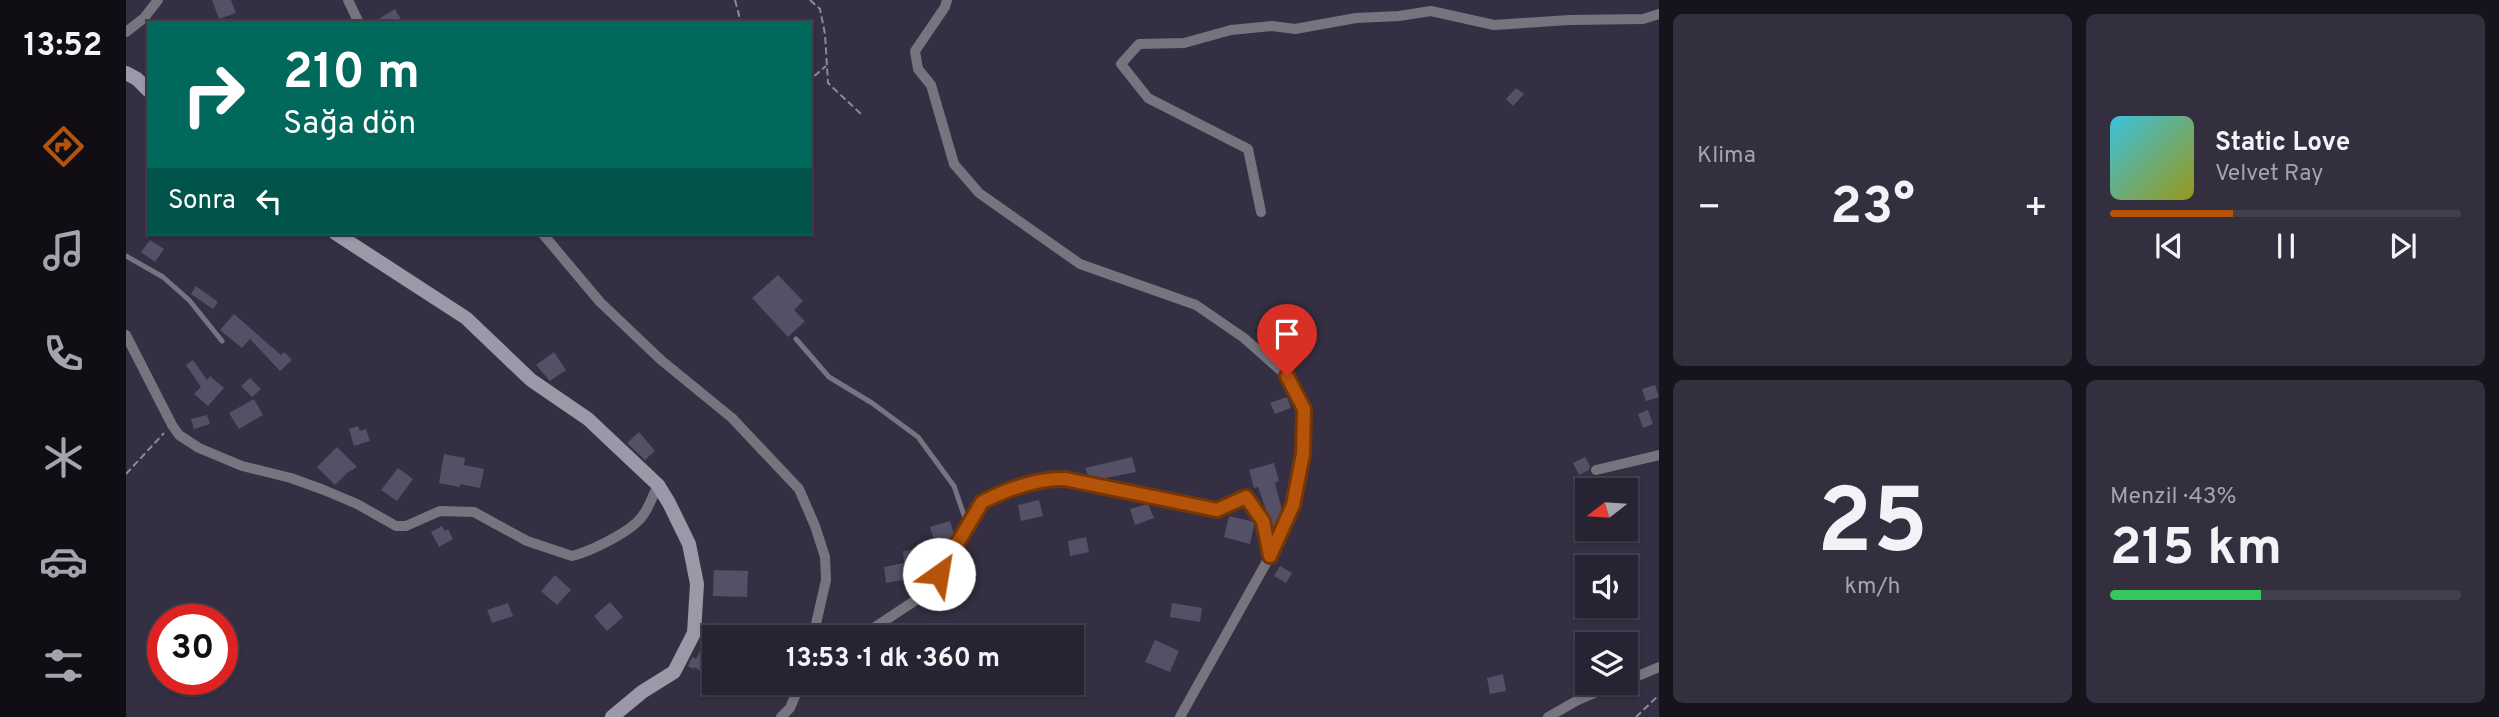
<!DOCTYPE html>
<html lang="tr">
<head>
<meta charset="utf-8">
<style>
  body { margin:0; font-family:Overpass,sans-serif; background:#332f3e; color:#f1f3f6; height:100vh; display:flex; flex-direction:column; font-size:26px; white-space:nowrap }
  * { box-sizing:border-box; margin:0 }
  p { font-size:23px; color:#a4a4ac }
  .icon { flex:none; width:38px; height:38px; fill:none; stroke:currentColor; stroke-width:2; stroke-linecap:round; stroke-linejoin:round }
  .map { position:relative; flex:1; overflow:hidden }
  .details { display:flex; flex-direction:column; gap:14px; padding:14px; background:#15131c; width:840px }
  .details>* { flex:none }
  .top-card { position:absolute; left:21px; top:21px; width:665px; height:214px; border-radius:0px; box-shadow:0 2px 5px #0004,0 0 0 2px #43404d; background:#00695c; color:#fff; overflow:hidden }
  .needle { width:46px; rotate:253deg }
  .fabs { position:absolute; left:1449px; top:478px; display:grid; gap:14px }
  .fabs a { display:grid; place-items:center; width:63px; height:63px; border-radius:0px; background:#272332; box-shadow:0 2px 5px #0004,0 0 0 2px #43404d; font-size:35px }
  .speed { position:absolute; left:21px; top:604px; display:flex; gap:14px; font-size:35px; font-weight:700; text-align:center }
  .speed>* { display:grid; place-content:center; width:91px; height:91px; border-radius:50%; background:#272332; box-shadow:0 2px 5px #0004,0 0 0 2px #43404d; line-height:1 }
  .speed .limit { border:10px solid #d22; background:#fff; color:#111 }
  .pin { position:absolute; display:grid; place-items:center; width:60px; height:60px; color:#fff; margin:-72px -30px; border-radius:50% 50% 50% 0; rotate:-45deg; box-shadow:0 0 7px #0007 }
  .pin .icon { rotate:45deg }
  .me { position:absolute; width:77px; margin:-38px; rotate:32deg; stroke-linejoin:round; filter:drop-shadow(0 0 5px #0008) }
  .turn { display:flex; align-items:center; gap:24px; height:147px; padding:0 21px; font-size:32px }
  .turn .icon { width:91px; height:91px; stroke-width:2.5 }
  .turn b { display:block; font-size:49px; line-height:60px }
  .then { display:flex; align-items:center; height:66px; padding:0 21px; background:#0003; gap:14px; font-size:26px }
  .big { font-size:52px; font-weight:700; line-height:1.1 }
  .details .widget { flex:1; display:flex; flex-direction:column; justify-content:center; gap:10px; min-width:0; padding:0 24px; border-radius:10px; background:#332f3e }
  .details .dial { align-items:center; gap:0 }
  .dial b { font-size:91px; line-height:1 }
  .song { display:flex; align-items:center; gap:21px }
  .cover { width:84px; height:84px; border-radius:10px; background:linear-gradient(135deg,hsl(190 70% 55%),hsl(60 70% 35%)) }
  .played { height:7px; border-radius:4px; background:linear-gradient(90deg,#b45309 35%,#43404d 35%) }
  .keys { display:flex; justify-content:space-around; direction:ltr }
  .heat { display:flex; justify-content:space-between; align-items:center; font-size:38px; direction:ltr }
  .charge { height:10px; border-radius:5px; background:linear-gradient(90deg,#34c759 43%,#43404d 0) }
  .details .tiles { flex:1; display:grid; gap:14px; grid-template-columns:repeat(2,1fr) }
  .trip { position:absolute; left:576px; top:625px; width:382px; height:70px; border-radius:0px; background:#272332; box-shadow:0 2px 5px #0004,0 0 0 2px #43404d; font-weight:700; line-height:70px; text-align:center }
  main { display:flex; flex:1; min-height:0 }
  .tabs { display:flex; flex-direction:column; width:126px; justify-content:space-around; align-items:center; background:#100e14; color:#a4a4ac }
  .tabs .icon { width:49px; height:49px }
  .tabs .current { color:#b45309 }
  .tabs b { font-size:32px; color:#f1f3f6 }
  .map>svg:first-child { display:block }
  .building { fill:#555065 }
  .lines { fill:none; stroke-linecap:round; stroke-linejoin:round }
  .path { stroke:#8c8998; stroke-width:2; stroke-dasharray:7 3.5; stroke-linecap:butt }
  .lane { stroke:#76747e; stroke-width:5 }
  .street { stroke:#76747e; stroke-width:10 }
  .secondary { stroke:#9c98a8; stroke-width:14 }
  .route-casing { stroke:#753606; stroke-width:18 }
  .route { stroke:#b45309; stroke-width:12 }
</style>
</head>
<body>
<main>
<nav class="tabs">
<b>13:52</b>
<svg class="icon current" aria-label="directions" viewBox="0 0 24 24"><path d="M12 3l9 9-9 9-9-9zM9 14v-3h6M13 9l2 2-2 2"/></svg>
<svg class="icon" aria-label="music" viewBox="0 0 24 24"><path d="M9 18V5l10-2v13"/><circle cx="6" cy="18" r="3"/><circle cx="16" cy="16" r="3"/></svg>
<svg class="icon" aria-label="phone" viewBox="0 0 24 24"><path d="M5 4h4l2 5-3 2q2 4 5 5l2-3 5 2v4C11 20 4 13 5 4z"/></svg>
<svg class="icon" aria-label="climate" viewBox="0 0 24 24"><path d="M12 3v18M4 7l16 10M4 17L20 7"/></svg>
<svg class="icon" aria-label="car" viewBox="0 0 24 24"><path d="M5 17H2v-5l4-1 3-4h7l3 4 3 1v5h-3M9 17h6M6 11h13"/><circle cx="7" cy="17" r="2"/><circle cx="17" cy="17" r="2"/></svg>
<svg class="icon" aria-label="filters" viewBox="0 0 24 24"><path d="M4 7h16M4 17h16"/><circle cx="9" cy="7" r="2"/><circle cx="15" cy="17" r="2"/></svg>
</nav>
<div class="map">
<svg width="1533" height="717" viewBox="0 0 1533 717">
  <rect width="100%" height="100%" fill="#342f42"/>
  <path class="building" d="M86 0H105L110 13 93 19Z
    M269 9 277 23H246Z
    M1390 88 1398 94 1387 106 1380 99Z
    M24 240 38 249 29 262 15 252Z
    M652 275 677 301 668 310 679 321 662 337 626 298Z
    M70 286 92 302 87 309 65 294Z
    M108 314 155 355 158 352 166 360 154 371 124 339 116 348 94 330Z
    M428 352 440 370 424 381 410 365Z
    M67 360 81 380 84 376 98 388 82 406 68 394 75 387 60 365Z
    M124 378 135 389 126 397 115 386Z
    M1529 385 1533 397 1520 401 1516 389Z
    M1161 397 1165 408 1149 414 1144 403Z
    M128 399 137 415 113 429 103 413Z
    M1522 410 1527 424 1517 428 1512 414Z
    M81 415 84 424 68 429 65 419Z
    M232 426 234 431 240 429 244 441 228 446 223 429Z
    M513 432 529 451 519 460 501 443Z
    M211 447 231 467 221 473 209 485 191 467Z
    M318 454 339 458 338 465 358 469 354 488 334 484V487L313 483Z
    M1006 457 1010 472 975 479 962 476 959 468Z
    M1459 457 1464 466 1463 470 1453 475 1447 463Z
    M1148 463 1153 481 1149 483 1156 510 1150 526 1146 527 1132 487 1128 488 1123 470Z
    M272 468 287 479 271 501 255 490Z
    M913 500 917 516 895 521 892 505Z
    M1022 504 1028 518 1009 525 1004 509Z
    M1103 516 1129 522 1124 544 1098 537Z
    M824 521 828 534 820 547 811 550 804 527Z
    M316 526 319 531 322 529 327 539 313 547 305 532Z
    M960 537 963 552 944 556 942 541Z
    M786 550 792 577 760 583 758 567 778 563 777 551Z
    M1154 566 1166 573 1160 583 1148 576Z
    M588 570 622 571 621 597 587 596Z
    M429 575 445 590 431 605 415 591Z
    M484 602 497 617 481 631 468 616Z
    M382 603 387 616 366 623 361 610Z
    M1046 603 1076 608 1074 622 1044 617Z
    M588 621V660L583 657 575 671 568 667 567 669 562 666 566 657 570 659Z
    M1029 640 1053 651 1044 672 1019 662Z
    M1377 674 1380 691 1364 694 1361 678Z"/>
  <g class="lines">
    <path class="path" d="M609 0 613 15 612 23
      M684 0 694 9 699 34 702 83 735 114
      M684 85 685 79 700 66
      M684 126 686 134
      M0 474 38 433
      M1510 717 1533 695"/>
    <path class="lane" d="M0 256 37 277 63 300 96 341
      M670 339 703 377 746 403 792 437 828 486 841 524"/>
    <path class="street" d="M222 0 233 23
      M821 0 819 7 789 51 792 69 805 85 828 164 853 193 954 264 1070 305 1118 338 1161 376 1178 409 1177 454 1167 505 1144 556 1054 717
      M0 32 18 18 32 0
      M1135 212 1122 149 1022 98 995 64 1013 44 1058 43 1105 30 1146 26 1169 29 1230 18 1273 16 1305 11 1368 25 1443 20 1517 19 1533 14
      M416 233 474 302 535 360 606 418 673 489 689 526 699 557 700 580 687 637
      M0 335 46 425 53 435 73 448 116 466 165 478 198 490 231 504 270 526H280L314 511 348 512 401 541 446 556C463 552 497 535 510 523 521 514 526 497 532 485
      M1470 470 1533 455
      M734 637 793 598 812 574 856 502C880 490 911 478 939 479L1091 510 1120 497 1137 521 1144 555
      M1500 681 1533 667
      M655 717 664 708 675 682
      M1422 717 1452 700 1495 682"/>
    <path class="secondary" d="M0 73 11 79 23 91
      M209 233 340 318 405 380 462 419 532 485 543 503 563 544 571 584 568 633 548 672 516 692 486 717"/>
  </g>
  <g class="lines">
    <defs>
      <path id="route" d="M813 574 856 502C880 490 911 478 939 479L1091 510 1120 497 1137 521 1144 556 1167 505 1177 454 1178 409 1161 376"/>
    </defs>
    <use href="#route" class="route-casing"/>
    <use href="#route" class="route"/>
  </g>
</svg>
<div class="fabs">
<a><svg class="needle" viewBox="-14 -14 28 28"><path d="M0-13l5 13h-10z" fill="#e53935"/><path d="M0 13l5-13h-10z" fill="#a4a4ac"/></svg></a>
<a><svg class="icon" aria-label="sound" viewBox="0 0 24 24"><path d="M4 9h4l5-4v14l-5-4H4zM17 9q2 3 0 6"/></svg></a>
<a><svg class="icon" aria-label="layers" viewBox="0 0 24 24"><path d="M12 4l9 5-9 5-9-5zM3 14l9 5 9-5"/></svg></a>
</div>
<div class="speed"><div class="limit">30</div></div>
<div class="pin" style="left:1161px;top:376px;background:#d93025"><svg class="icon" aria-label="arrive" viewBox="0 0 24 24"><path d="M6 21V4h12l-3 4 3 4H6"/></svg></div>
<svg class="me" style="left:813px;top:574px" viewBox="-20 -20 40 40"><circle r="19" fill="#fff"/><path d="M0-13L10 11 0 6-10 11z" fill="#b45309"/></svg>
<div class="trip">13:53 · 1 dk · 360 m</div>
<div class="top-card">
<div class="turn"><svg class="icon" aria-label="right" viewBox="0 0 24 24"><path d="M7 20v-9h11M14 6l5 5-5 5"/></svg><div><b>210 m</b>Sağa dön</div></div>
<div class="then">Sonra<svg class="icon" aria-label="left" viewBox="0 0 24 24"><path d="M17 20v-9H6M10 6l-5 5 5 5"/></svg></div>
</div>
</div>
<section class="details">
<div class="tiles">
<div class="widget"><p>Klima</p>
<div class="heat"><a>−</a><b class="big">23°</b><a>+</a></div>
</div>
<div class="widget">
<div class="song"><i class="cover"></i><div><b>Static Love</b><p>Velvet Ray</p></div></div>
<div class="played"></div>
<div class="keys"><svg class="icon" aria-label="previous" viewBox="0 0 24 24"><path d="M18 5L8 12l10 7zM5 5v14"/></svg><svg class="icon" aria-label="pause" viewBox="0 0 24 24"><path d="M8 5v14M16 5v14"/></svg><svg class="icon" aria-label="next" viewBox="0 0 24 24"><path d="M6 5l10 7-10 7zM19 5v14"/></svg></div>
</div>
<div class="widget dial"><b>25</b><p>km/h</p></div>
<div class="widget"><p>Menzil · 43%</p><b class="big">215 km</b><div class="charge"></div></div>
</div>
</section>
</main>
</body>
</html>
